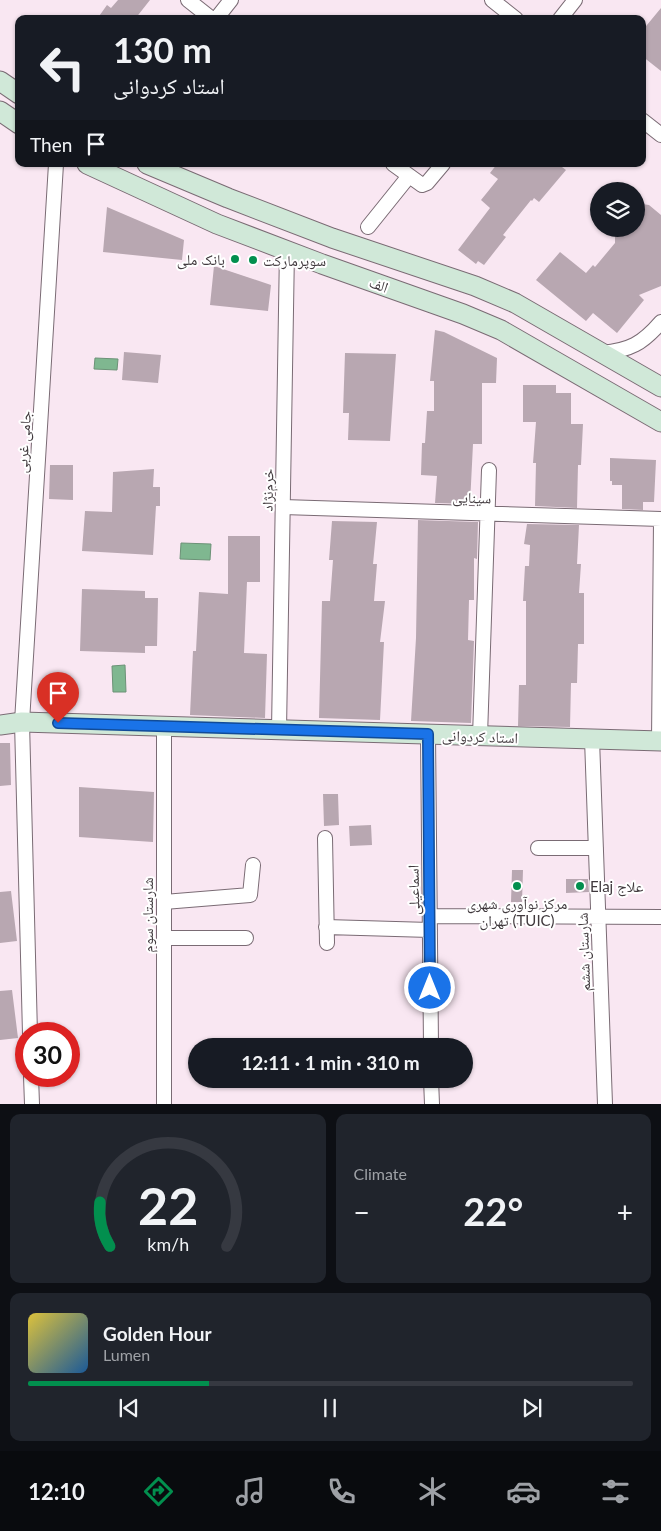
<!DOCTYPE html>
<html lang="en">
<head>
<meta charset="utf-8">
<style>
  body { margin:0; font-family:Lato,"Noto Naskh Arabic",sans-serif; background:#20242c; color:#f1f3f6; height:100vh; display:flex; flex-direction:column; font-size:19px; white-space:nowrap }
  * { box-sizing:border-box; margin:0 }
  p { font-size:16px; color:#9ea1a6 }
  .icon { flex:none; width:28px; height:28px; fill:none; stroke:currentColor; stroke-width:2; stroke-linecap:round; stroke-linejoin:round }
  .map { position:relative; height:1104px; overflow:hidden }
  .side { display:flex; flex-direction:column; gap:10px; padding:10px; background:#0d0f14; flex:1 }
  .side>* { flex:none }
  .hud { position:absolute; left:15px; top:15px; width:631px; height:152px; border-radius:10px; box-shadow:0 1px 4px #0004; background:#171b24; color:#f1f3f6; overflow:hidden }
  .controls { position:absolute; left:590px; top:182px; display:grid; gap:10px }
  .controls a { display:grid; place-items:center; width:55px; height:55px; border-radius:50%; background:#171b24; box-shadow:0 1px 4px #0004; font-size:25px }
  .speed { position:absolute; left:15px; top:1022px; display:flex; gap:10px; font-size:25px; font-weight:700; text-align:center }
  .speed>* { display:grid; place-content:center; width:65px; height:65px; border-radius:50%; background:#171b24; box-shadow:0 1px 4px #0004; line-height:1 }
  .speed .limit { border:8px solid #d22; background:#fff; color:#111 }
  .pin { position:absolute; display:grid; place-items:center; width:42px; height:42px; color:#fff; margin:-51px -21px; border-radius:50% 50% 50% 0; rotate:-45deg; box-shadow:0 0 5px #0007 }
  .pin .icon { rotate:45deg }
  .me { position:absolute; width:55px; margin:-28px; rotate:0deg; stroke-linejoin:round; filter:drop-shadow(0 0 4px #0008) }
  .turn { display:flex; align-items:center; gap:18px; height:105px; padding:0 15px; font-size:22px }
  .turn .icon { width:65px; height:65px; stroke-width:2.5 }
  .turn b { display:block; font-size:35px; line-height:42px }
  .then { display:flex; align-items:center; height:48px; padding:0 15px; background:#0003; gap:10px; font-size:19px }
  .big { font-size:38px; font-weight:700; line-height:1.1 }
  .side .card { flex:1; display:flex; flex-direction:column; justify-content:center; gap:8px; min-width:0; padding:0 18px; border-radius:10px; background:#20242c }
  .side .dial { align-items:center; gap:0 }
  .dial svg { height:130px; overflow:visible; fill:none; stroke:#363941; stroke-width:7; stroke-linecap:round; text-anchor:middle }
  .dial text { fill:#f1f3f6; stroke:none }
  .song { display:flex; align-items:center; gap:15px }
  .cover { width:60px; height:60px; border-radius:8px; background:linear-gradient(135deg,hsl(50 70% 55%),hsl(210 70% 35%)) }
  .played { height:5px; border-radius:2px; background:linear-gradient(90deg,#028f4e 30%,#363941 30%) }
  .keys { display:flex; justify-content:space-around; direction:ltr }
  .heat { display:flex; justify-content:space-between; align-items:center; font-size:28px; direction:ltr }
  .side .tiles { flex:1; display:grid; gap:10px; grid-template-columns:1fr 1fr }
  .card:last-child { grid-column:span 2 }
  .trip { position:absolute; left:188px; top:1038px; width:285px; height:50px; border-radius:25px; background:#171b24; box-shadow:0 1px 4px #0004; font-weight:700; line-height:50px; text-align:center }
  .tab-bar { display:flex; height:80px; justify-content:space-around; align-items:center; background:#090b0e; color:#9ea1a6 }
  .tab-bar .icon { width:35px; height:35px }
  .tab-bar .active { color:#028f4e }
  .tab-bar b { font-size:22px; color:#f1f3f6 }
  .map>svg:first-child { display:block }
  .water { fill:#7fb790; stroke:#6c9277 }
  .building { fill:#b8a7b1 }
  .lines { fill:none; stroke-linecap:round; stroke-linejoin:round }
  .street-casing { stroke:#7a6b74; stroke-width:16 }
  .secondary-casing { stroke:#7a6b74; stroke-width:21 }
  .street { stroke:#fff; stroke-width:14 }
  .secondary { stroke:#d0e8d8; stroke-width:19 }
  .route-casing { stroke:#114b97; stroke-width:12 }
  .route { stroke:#1a73e8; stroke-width:9 }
  .poi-dot { fill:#028f4e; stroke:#fff; stroke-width:2 }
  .labels { text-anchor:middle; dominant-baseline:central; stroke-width:4; stroke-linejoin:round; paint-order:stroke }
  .poi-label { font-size:15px; fill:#413a3e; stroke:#fff; text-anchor:start }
  .street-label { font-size:15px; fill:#413a3e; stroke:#fff }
</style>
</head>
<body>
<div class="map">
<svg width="661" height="1104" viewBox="0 0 661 1104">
  <rect width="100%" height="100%" fill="#f9e7f2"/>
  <path class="water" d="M95 358 118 359 117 370 94 369Z
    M181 543 211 544 210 560 180 559Z
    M125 665 126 692H113L112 666Z"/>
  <path class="building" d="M118 0H150L135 19H97L107 5 111 8Z
    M661 8V71L642 56V31Z
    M497 164H558L566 170 539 202 534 198 532 201 531 200 503 235 506 237 484 265 478 261 476 264 458 250 490 208 481 200 498 179 490 173Z
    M642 204 649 205 661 215V286L639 295 644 300 617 333 593 313 586 321 536 280 560 252 586 273 593 265 595 267 615 243V229H636V213Z
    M107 207 184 240 182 260 103 252Z
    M214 266 271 285 268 311 210 305Z
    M435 330 444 332 497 358 496 383H482V444H473L470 504 435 503 437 476 421 475 422 443H425L427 411H434V381H430Z
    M124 352 161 355 158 383 122 380Z
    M345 353 396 354 390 441 348 440 349 413H343Z
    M523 385H556V393H571V424H583L581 465H578L577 508 535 506 536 463H533L536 422H523Z
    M610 458 656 460 654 502H643V510L622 509V485H612V481H610Z
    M50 465H73V500L49 499Z
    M154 469 153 487H160V506H156L153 555 82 551 85 511 112 512 113 472Z
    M418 520 478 522 477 559 474 558V600H469L468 640 474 641 471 723 411 721 416 638Z
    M332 521 377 522 373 564H377L374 601H385L380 642H384L380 720 319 718 322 601H330L333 560H329Z
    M527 524 579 525 577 564H581L579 593H584V644H578L577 683H571L570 727 518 726 519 685H526V601H523L525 566H529L530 545 524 544Z
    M228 536H260V582H247L244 653 267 654 265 718 190 715 193 651H196L199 592 228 594Z
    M82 589 145 591V598H158L157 646H145V653L80 651Z
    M0 743H10L11 785 0 786Z
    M79 787 154 792 153 842 79 837Z
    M323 794H338L339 825 324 826Z
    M371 825 372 845 350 846 349 826Z
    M512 870H523L522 902H511Z
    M566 879H588L589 892 566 893Z
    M11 891 17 941 0 943V892Z
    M12 990 18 1038 0 1040V991Z"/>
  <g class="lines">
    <defs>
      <path id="street" d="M188 0 212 19
        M492 0 516 19
        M216 19 231 0
        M560 19 575 0
        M642 120 661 135
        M393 164 422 185 427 183 443 164
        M368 227 409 176
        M602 353C630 350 642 344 661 322
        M283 507 661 519
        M279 730 287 250
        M428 734 431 1046
        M480 736 489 470
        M592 739 605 1104
        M659 741 661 521
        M325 838 327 943
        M538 848H596
        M164 902 250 895 253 865
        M430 916 661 917
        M326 927 430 930
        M164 938H246
        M30 1034 22 722 56 164
        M31 1076 32 1104
        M431 1079 432 1104
        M164 1104V727"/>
      <path id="secondary" d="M0 81 19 94
        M0 111 19 124
        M87 164 217 224 322 264 463 314 501 330 661 422
        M147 164 228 198 332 238 475 286 515 303 661 387
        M0 725 22 722 661 741"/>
    </defs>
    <use href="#street" class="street-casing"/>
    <use href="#secondary" class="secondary-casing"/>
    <use href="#street" class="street"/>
    <use href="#secondary" class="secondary"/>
  </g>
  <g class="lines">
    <defs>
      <path id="route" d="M58 723 428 734 430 988"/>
    </defs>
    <use href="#route" class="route-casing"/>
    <use href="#route" class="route"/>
  </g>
  <g class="poi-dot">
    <circle cx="235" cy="259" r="5"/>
    <circle cx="253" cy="260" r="5"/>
    <circle cx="517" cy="886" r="5"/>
    <circle cx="580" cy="886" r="5"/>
  </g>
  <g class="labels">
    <g class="poi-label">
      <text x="225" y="259" text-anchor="end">بانک ملی</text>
      <text x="263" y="260">سوپرمارکت</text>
      <text x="590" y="886">Elaj علاج</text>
      <text x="517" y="903" text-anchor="middle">مرکز نوآوری شهری<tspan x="517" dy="17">تهران (TUIC)</tspan></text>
    </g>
    <g class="street-label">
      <text transform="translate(379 284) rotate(20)">الف</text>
      <text transform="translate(23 442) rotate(-86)">جامی غربی</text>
      <text transform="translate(267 490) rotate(-89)">خرم‌نژاد</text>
      <text transform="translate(472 497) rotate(2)">سینایی</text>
      <text transform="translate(480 736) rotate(2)">استاد کردوانی</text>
      <text transform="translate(413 890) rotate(-91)">اسماعیلی</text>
      <text transform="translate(147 915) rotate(-90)">شارستان سوم</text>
      <text transform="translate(583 952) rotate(-92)">شارستان ششم</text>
    </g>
  </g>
</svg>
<div class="controls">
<a><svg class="icon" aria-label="layers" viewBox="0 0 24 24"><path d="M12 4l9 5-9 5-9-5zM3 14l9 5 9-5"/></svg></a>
</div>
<div class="speed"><div class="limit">30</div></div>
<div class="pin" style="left:58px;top:723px;background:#d93025"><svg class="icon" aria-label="arrive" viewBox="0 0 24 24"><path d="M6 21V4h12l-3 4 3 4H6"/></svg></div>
<svg class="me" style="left:430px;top:988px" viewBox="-20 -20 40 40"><circle r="17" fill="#1a73e8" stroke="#fff" stroke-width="3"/><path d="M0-11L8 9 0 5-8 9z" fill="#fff"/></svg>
<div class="trip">12:11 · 1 min · 310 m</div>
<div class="hud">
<div class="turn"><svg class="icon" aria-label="left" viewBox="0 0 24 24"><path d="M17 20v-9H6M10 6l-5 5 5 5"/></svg><div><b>130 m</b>استاد کردوانی</div></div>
<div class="then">Then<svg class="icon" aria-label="arrive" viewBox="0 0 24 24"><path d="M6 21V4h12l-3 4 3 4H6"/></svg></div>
</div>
</div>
<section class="side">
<div class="tiles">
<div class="card dial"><svg viewBox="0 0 100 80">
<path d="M14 69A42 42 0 1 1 86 69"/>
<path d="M14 69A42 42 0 0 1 8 42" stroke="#028f4e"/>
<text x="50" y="56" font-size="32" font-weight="700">22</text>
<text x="50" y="72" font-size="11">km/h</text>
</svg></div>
<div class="card"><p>Climate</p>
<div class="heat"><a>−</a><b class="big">22°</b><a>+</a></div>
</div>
<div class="card">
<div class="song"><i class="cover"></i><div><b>Golden Hour</b><p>Lumen</p></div></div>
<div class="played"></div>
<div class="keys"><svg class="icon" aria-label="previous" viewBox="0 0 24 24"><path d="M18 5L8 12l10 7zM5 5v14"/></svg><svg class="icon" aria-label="pause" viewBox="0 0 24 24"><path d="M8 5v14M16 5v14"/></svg><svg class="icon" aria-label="next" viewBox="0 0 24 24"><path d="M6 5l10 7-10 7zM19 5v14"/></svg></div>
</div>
</div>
</section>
<nav class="tab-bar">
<b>12:10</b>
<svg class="icon active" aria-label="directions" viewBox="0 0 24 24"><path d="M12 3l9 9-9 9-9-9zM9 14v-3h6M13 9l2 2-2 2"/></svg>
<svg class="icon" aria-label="music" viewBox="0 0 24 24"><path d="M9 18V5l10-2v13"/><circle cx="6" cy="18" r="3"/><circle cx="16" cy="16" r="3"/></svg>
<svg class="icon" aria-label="phone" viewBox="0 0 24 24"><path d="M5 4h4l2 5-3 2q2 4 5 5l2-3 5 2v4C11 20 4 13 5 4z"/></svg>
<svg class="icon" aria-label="climate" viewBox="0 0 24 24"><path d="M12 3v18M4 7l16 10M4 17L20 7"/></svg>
<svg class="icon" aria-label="car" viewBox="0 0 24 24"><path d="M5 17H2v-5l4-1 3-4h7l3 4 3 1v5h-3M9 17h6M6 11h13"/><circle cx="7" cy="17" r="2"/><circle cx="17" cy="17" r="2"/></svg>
<svg class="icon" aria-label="filters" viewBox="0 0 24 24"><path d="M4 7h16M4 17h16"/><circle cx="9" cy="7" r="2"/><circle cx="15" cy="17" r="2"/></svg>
</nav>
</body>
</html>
